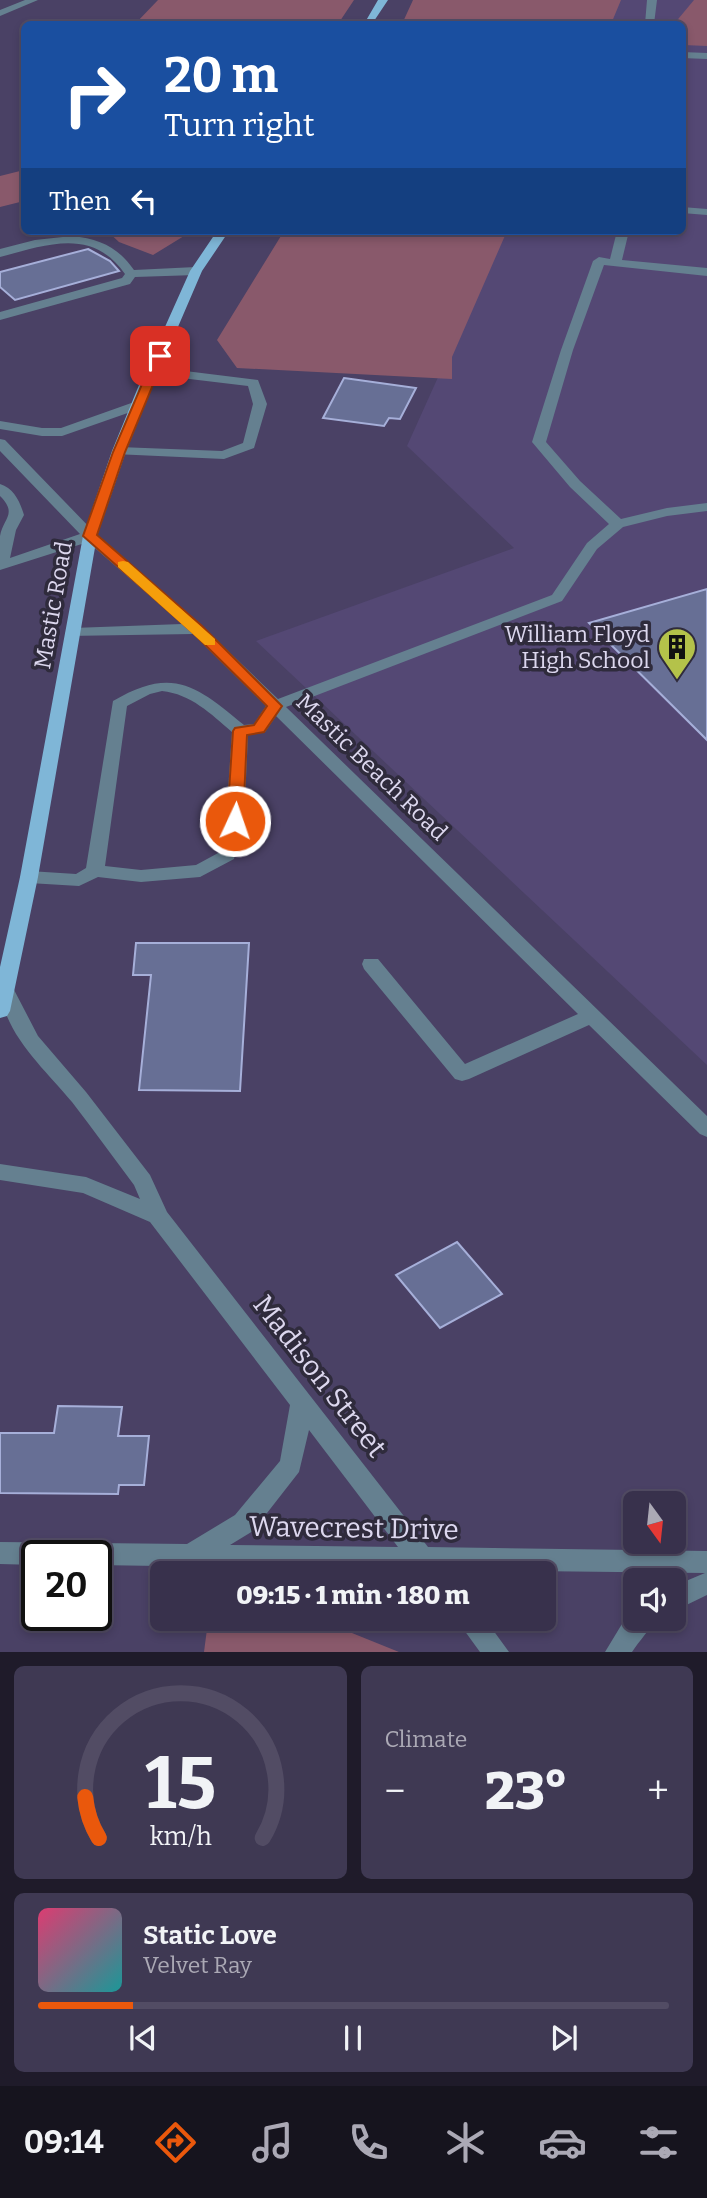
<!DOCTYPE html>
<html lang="en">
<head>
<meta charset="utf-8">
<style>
  body { margin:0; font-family:Bitter,serif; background:#3f3953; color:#f1f3f6; height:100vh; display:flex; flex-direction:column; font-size:26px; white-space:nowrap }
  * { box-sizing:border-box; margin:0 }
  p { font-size:23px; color:#aba9b5 }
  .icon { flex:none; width:38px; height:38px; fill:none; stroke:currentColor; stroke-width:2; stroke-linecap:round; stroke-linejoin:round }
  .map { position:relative; height:1652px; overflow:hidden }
  .side { display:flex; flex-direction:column; gap:14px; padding:14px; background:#1f1b2a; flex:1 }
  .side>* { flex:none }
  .guide { position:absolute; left:21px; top:21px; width:665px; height:214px; border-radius:10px; box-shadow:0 4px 10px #0003,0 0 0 2px #524c64; background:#1a4fa0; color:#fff; overflow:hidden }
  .needle { width:46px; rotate:165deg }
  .buttons { position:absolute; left:623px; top:1491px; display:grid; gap:14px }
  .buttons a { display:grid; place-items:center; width:63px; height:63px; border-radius:10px; background:#38314c; box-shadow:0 4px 10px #0003,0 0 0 2px #524c64; font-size:35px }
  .speed { position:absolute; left:21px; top:1540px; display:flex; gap:14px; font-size:35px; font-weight:700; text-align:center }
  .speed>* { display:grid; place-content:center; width:91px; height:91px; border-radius:50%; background:#38314c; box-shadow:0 4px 10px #0003,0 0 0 2px #524c64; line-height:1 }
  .speed .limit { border:4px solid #111; border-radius:10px; background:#fff; color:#111 }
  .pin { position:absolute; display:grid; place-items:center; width:60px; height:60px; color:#fff; margin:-30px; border-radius:14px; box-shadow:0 4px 10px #0006 }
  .me { position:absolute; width:77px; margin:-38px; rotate:3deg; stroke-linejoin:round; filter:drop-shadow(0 0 5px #0008) }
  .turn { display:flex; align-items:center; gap:24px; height:147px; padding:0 28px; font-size:32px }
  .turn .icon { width:91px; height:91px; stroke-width:2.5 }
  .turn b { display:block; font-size:49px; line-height:60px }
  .then { display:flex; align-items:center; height:66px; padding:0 28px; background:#0003; gap:14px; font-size:26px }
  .big { font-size:52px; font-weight:800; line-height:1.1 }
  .side .widget { flex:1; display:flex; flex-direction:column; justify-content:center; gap:10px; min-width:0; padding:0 24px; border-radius:10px; background:#3f3953 }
  .side .dial { align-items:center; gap:0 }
  .dial svg { height:182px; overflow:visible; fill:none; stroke:#524c64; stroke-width:7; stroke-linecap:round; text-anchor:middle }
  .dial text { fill:#f1f3f6; stroke:none }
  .song { display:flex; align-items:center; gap:21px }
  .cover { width:84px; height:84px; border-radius:10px; background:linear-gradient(135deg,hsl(340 70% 55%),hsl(180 70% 35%)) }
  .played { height:7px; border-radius:4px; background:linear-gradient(90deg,#ea580c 15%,#524c64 15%) }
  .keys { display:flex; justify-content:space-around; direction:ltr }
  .heat { display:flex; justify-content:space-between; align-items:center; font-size:38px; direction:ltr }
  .side .tiles { flex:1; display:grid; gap:14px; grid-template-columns:1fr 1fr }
  .widget:last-child { grid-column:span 2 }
  .trip { position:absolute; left:150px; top:1561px; width:406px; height:70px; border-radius:10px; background:#38314c; box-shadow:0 4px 10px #0003,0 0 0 2px #524c64; font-weight:800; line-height:70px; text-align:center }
  .dock { display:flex; height:112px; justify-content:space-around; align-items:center; background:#16141e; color:#aba9b5 }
  .dock .icon { width:49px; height:49px }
  .dock .current { color:#ea580c }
  .dock b { font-size:32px; color:#f1f3f6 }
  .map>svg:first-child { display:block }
  .built { fill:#544874 }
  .green { fill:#89596b }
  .building { fill:#676f95; stroke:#a6afd9; stroke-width:2 }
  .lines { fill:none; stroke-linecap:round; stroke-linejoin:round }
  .minor { fill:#658090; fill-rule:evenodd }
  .major { fill:#7fb6d7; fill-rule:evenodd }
  .route { fill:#ea580c; stroke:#983908; stroke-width:2 }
  .slow { fill:#f59e0b }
  .labels { text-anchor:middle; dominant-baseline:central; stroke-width:7; stroke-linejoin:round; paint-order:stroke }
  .street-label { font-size:23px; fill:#dcd7ee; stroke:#2f2b3c }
  .poi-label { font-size:23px; fill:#dcd7ee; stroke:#2f2b3c; text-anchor:end }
  .near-street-label { font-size:28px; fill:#dcd7ee; stroke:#2f2b3c }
</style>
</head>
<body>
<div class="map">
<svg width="707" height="1652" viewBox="0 0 707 1652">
  <rect width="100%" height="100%" fill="#4a4165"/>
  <path class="built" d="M607 0H707V1065L256 641 514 548 407 446 504 231H682V24H596Z"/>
  <path class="green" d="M158 0H354L338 24H135Z
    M413 0H621L611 24H402Z
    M694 0H707V46L683 45 682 24H674Z
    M24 170V201L0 207V176Z
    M107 231H182L184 236 153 255 119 242Z
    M284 231H507L452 357V379L237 368 217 340Z
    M207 1629 347 1631 399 1652H204Z"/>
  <path class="building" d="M88 249 110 261 119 271 15 300 0 287V272Z
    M344 378 416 388 400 419 389 418 384 426 323 418Z
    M707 589V740L589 623Z
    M136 943H249L240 1091 139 1090 151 975H133Z
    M457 1242 502 1294 440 1328 396 1275Z
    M58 1406 122 1407 118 1436H149L144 1485H119L118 1494 0 1493V1433H54Z"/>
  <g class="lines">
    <path class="minor" d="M25 0H38L0 16V10Z
      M647 0H657L654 24H645Z
      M682 52 707 53V59L682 58Z
      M682 207 707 209V215L682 213Z
      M617 231H629L622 260 707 268V276L604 265 573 350 546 442 580 481 621 519 667 508 707 503V511L667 516 623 527 597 549 562 601 286 707 707 1116V1137L700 1134 589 1025 469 1079 462 1081 455 1079 364 969 362 964 364 959H378L465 1064 578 1014 276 716 265 732 248 735 244 821 234 859 200 877 141 882 98 877 79 886 29 883 20 877 29 871 76 874 86 868 113 701C172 666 196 685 244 725L254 724 266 706 193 634 67 636 65 633 73 628 182 624 88 542 0 570C0 559 0 547 0 536 3 518 18 514 0 496V484C14 488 20 502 24 515L16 530 10 558 80 534 0 451V439L5 440 95 533 202 626 278 699 552 595 587 543 609 524 570 487 532 442 561 350 593 261 599 257 610 259ZM162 691C191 694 211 714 232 732L226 821 220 852 196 865 141 870 105 866 127 706 150 694Z
      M72 236C100 239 118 247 134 270L196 267 202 271 196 275 135 277 130 284 0 320V312L122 278 125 274C92 227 47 245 0 257V249L35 240Z
      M153 367 258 380 267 404 254 448 224 459 114 454V448L119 447 222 451 243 443 253 404 248 386 148 374V368Z
      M137 401 144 405 142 408 62 436H42L0 429V421L42 428H61Z
      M4 982 11 984 38 1036 86 1092 150 1175 167 1212 428 1547 707 1551V1595L674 1611V1586L705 1573 444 1570 445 1573H418L415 1570 96 1565V1556H37V1565L0 1564V1542L187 1544 235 1515 280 1461 290 1405 150 1222 83 1193 0 1180V1164L86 1177 140 1199 134 1185C113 1157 93 1129 72 1102 44 1068 0 1031 0 983ZM309 1430 398 1547 230 1545 253 1531 299 1472Z
      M635 1610V1619H655C650 1630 639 1641 632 1652H605L628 1614Z
      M456 1619H485L509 1652H480Z"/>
    <path class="major" d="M378 0H388L372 24H364Z
      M217 231H229L202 271 153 385 126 451 97 536 38 877 10 1011 7 1016 0 1018V967L20 877 83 536 112 451 139 385 190 271Z"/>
  </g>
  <path class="route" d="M160 353 165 356 125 452 97 535 202 626 282 706 264 732 247 735 243 821 235 826 227 821 233 731 235 728 254 725 267 706 192 632 83 536 113 452 154 356Z"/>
  <path class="slow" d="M123 561 128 562 215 639V645H205L118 567V562Z"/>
  <defs>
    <symbol id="building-pin" viewBox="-11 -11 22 30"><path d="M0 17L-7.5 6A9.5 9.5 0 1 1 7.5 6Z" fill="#b4c24a" stroke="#2f2b3c"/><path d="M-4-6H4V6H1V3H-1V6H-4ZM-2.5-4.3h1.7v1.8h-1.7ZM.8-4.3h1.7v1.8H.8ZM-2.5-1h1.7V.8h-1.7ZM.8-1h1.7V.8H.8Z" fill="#111"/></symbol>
  </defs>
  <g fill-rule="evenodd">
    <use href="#building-pin" x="655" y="625" width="44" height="60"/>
  </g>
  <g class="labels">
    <g class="street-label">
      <text transform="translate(53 605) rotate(-80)">Mastic Road</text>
      <text transform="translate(372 767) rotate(44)">Mastic Beach Road</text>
    </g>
    <g class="poi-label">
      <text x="650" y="634">William Floyd<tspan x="650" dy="26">High School</tspan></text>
    </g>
    <g class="near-street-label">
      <text transform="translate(320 1376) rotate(52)">Madison Street</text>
      <text transform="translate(354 1528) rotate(1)">Wavecrest Drive</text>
    </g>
  </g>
</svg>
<div class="buttons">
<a><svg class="needle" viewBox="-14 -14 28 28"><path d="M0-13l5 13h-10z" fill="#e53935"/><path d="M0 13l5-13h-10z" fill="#aba9b5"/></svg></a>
<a><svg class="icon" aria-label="sound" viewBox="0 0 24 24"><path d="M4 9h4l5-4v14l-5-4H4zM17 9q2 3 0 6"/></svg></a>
</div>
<div class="speed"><div class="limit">20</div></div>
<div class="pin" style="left:160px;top:356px;background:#d93025"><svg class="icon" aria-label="arrive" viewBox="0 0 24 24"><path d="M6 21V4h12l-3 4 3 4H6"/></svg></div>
<svg class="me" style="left:235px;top:821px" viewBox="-20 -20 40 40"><circle r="17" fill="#ea580c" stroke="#fff" stroke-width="3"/><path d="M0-11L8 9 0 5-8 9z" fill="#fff"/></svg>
<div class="trip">09:15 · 1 min · 180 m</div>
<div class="guide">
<div class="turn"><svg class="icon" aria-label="right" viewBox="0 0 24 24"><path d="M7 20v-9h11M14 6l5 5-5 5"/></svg><div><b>20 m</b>Turn right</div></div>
<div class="then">Then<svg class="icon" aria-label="left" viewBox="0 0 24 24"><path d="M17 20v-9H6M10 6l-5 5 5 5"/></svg></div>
</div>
</div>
<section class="side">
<div class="tiles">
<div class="widget dial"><svg viewBox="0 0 100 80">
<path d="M14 69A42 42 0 1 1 86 69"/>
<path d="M14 69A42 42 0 0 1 8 51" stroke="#ea580c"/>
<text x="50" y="56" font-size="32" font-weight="700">15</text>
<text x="50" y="72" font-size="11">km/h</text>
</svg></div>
<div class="widget"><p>Climate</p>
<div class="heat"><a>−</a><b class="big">23°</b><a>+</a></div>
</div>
<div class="widget">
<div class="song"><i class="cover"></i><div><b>Static Love</b><p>Velvet Ray</p></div></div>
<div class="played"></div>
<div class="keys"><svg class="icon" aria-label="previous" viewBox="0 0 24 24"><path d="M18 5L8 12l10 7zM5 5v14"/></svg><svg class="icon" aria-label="pause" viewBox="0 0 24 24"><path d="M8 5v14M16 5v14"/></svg><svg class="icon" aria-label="next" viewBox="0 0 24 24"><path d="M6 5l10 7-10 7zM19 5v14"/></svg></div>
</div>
</div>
</section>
<nav class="dock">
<b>09:14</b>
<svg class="icon current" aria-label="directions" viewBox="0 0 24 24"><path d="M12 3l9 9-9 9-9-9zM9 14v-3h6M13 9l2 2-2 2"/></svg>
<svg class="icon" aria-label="music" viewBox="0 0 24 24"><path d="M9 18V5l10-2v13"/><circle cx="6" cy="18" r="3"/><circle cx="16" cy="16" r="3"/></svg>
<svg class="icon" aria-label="phone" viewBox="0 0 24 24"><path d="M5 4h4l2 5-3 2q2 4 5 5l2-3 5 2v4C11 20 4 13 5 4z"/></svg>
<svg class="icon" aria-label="climate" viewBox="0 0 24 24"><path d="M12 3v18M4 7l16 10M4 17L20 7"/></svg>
<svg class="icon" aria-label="car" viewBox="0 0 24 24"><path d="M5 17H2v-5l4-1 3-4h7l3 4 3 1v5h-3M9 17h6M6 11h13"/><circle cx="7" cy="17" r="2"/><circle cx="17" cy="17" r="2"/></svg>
<svg class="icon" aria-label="filters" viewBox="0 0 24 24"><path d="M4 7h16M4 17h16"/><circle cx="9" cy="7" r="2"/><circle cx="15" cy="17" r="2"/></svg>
</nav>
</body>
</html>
